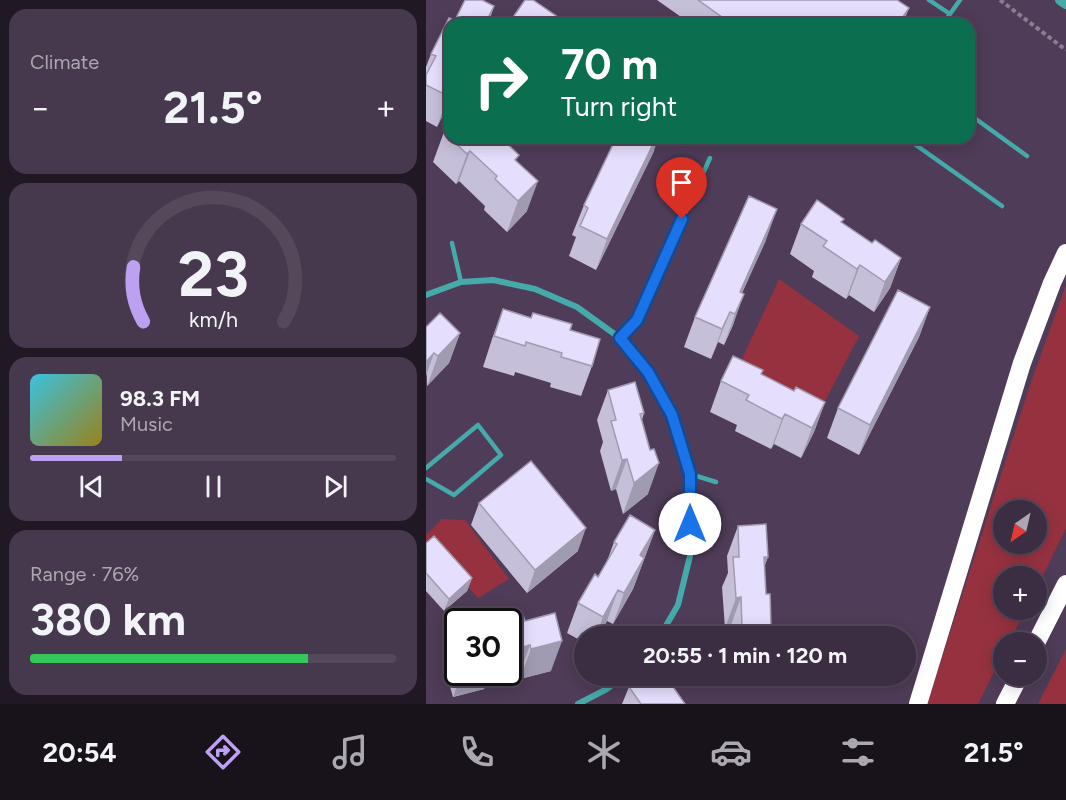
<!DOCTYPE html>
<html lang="en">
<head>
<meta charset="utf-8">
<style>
  body { margin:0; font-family:Figtree,sans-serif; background:#46394d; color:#f1f3f6; height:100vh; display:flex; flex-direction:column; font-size:22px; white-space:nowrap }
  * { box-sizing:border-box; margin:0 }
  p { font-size:20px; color:#aca8b2 }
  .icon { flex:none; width:33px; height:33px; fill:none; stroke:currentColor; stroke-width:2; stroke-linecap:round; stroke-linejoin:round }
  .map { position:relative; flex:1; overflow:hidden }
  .details { display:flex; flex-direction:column; gap:9px; padding:9px; background:#201924; width:426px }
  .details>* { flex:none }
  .guide { position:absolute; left:18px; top:18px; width:531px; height:126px; border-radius:18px; box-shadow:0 3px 15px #0003,0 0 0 2px #54495b; background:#0b6e4f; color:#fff; overflow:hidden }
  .needle { width:39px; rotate:214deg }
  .buttons { position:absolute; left:567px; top:500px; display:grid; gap:12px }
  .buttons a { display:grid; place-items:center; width:54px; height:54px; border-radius:50%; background:#3b2d42; box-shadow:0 3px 15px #0003,0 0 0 2px #54495b; font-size:30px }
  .speed { position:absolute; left:18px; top:608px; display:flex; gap:12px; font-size:30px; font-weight:700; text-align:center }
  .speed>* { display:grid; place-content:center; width:78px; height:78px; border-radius:50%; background:#3b2d42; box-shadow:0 3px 15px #0003,0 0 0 2px #54495b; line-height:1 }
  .speed .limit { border:3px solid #111; border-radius:9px; background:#fff; color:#111 }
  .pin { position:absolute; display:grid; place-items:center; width:51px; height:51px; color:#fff; margin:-62px -26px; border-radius:50% 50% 50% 0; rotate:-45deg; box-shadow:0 0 6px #0007 }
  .pin .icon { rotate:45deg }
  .me { position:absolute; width:66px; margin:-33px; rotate:0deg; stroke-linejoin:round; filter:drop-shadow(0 0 4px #0008) }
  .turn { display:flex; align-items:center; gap:21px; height:126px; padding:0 18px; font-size:27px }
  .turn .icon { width:78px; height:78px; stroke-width:2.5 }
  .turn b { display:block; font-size:42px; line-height:51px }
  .big { font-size:45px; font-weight:700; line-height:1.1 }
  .details .tile { flex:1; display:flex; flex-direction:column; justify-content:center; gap:9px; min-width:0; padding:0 21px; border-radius:18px; background:#46394d }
  .details .dial { align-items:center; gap:0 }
  .dial svg { height:156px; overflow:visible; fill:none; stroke:#54495b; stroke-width:7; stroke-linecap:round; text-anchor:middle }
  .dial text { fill:#f1f3f6; stroke:none }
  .song { display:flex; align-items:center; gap:18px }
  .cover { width:72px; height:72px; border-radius:9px; background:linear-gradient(135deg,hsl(190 70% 55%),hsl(50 70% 35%)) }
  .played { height:6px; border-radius:3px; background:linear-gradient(90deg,#bca0f2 25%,#54495b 25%) }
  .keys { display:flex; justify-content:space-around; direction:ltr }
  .heat { display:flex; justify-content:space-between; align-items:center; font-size:33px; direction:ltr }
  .charge { height:9px; border-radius:4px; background:linear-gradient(90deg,#34c759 76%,#54495b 0) }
  .trip { position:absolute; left:148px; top:626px; width:342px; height:60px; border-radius:30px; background:#3b2d42; box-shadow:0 3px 15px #0003,0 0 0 2px #54495b; font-weight:700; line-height:60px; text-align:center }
  .dock { display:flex; height:96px; justify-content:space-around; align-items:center; background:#18121a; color:#aca8b2 }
  .dock .icon { width:42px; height:42px }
  .dock .selected { color:#bca0f2 }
  .dock b { font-size:27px; color:#f1f3f6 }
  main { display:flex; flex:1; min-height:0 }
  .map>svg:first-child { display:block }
  .green { fill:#963240; fill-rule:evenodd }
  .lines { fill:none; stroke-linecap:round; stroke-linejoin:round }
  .path { stroke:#8b7c93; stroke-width:4; stroke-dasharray:4.5 3; stroke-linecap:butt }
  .service { stroke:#46aaaa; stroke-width:4.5 }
  .minor { stroke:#46aaaa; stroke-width:6 }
  .tertiary { stroke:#46aaaa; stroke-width:10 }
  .motorway { stroke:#fff; stroke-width:18 }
  .wall { fill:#c5bfd9 }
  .shaded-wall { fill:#a09bb0 }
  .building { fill:#e5defc; stroke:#a09bb0; stroke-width:1.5 }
  .route-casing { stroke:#114b97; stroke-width:15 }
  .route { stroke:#1a73e8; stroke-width:10 }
</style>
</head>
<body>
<main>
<section class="details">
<div class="tile"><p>Climate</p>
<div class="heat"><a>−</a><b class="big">21.5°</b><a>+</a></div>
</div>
<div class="tile dial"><svg viewBox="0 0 100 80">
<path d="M14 69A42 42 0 1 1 86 69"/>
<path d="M14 69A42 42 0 0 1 9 41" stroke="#bca0f2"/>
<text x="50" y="56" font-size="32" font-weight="700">23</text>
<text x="50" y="72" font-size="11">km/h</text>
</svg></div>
<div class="tile">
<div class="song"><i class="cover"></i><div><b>98.3 FM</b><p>Music</p></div></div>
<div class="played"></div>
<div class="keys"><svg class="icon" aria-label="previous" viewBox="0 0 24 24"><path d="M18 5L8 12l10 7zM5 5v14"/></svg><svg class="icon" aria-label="pause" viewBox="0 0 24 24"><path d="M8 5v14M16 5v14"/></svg><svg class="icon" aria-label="next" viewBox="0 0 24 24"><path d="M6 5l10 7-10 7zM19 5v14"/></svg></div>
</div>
<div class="tile"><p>Range · 76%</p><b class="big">380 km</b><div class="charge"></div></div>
</section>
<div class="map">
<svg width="640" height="704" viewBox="0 0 640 704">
  <rect width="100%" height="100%" fill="#4f3c58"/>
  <path class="green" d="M353 279 433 336 398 403H383L312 368Z
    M640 285V528L611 588 610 576H578V609H600L583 642H578L577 654 552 704H501L603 388ZM578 510H610V543H578Z
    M16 519 39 520 83 579 52 598 0 541V535Z
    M640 649V704H612Z"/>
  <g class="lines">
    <path class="path" d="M574 0 640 50"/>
    <path class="service" d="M503 0 524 14 534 0
      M517 24 524 14
      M543 114 601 156
      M480 138 576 206
      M26 243 35 282
      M194 338 211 320 284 158
      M0 468 52 425 75 455 28 495 0 479
      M264 474 290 482"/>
    <path class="minor" d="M0 295 35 282 67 280 109 289 151 307 194 338 222 372 246 415 264 474V556L252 605 234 636
      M152 704 181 689 199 675"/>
    <path class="tertiary" d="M634 0 640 4"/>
    <path class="motorway" d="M610 643 640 584
      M492 704 596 363 626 283 640 253
      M579 704 594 675"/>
  </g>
  <path class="wall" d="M39 0H56L68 6 62 24H24V101L11 127 0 121V67L5 54 23 18 29 20Z
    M231 0H471L477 24H265Z
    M18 132 91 161 101 211 81 232 58 210 59 206 33 181 30 184 7 162Z
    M228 151 170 270 143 256 150 237 146 235 158 205Z
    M416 223 446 243 475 258 464 288 448 312 423 295 420 299 386 277 388 271 364 254 375 224Z
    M340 240 316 293 307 325 298 345 292 342 285 359 258 347 269 317Z
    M504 307 493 337 433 455 401 438 412 408Z
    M77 309 144 330 166 366 155 396 124 387 125 383 89 372 88 376 57 367 66 339Z
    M0 327 34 333 23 363 1 386Z
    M335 375 368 391 399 402 388 432 375 458 348 444 345 449 309 431 311 425 284 412 295 381Z
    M182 390 218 413 216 420 222 494 197 514 190 489 185 491 174 451 177 442 171 420Z
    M53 503 152 551 101 593 45 525Z
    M312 526 342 557 338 567 342 636H304V628H299L296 587 302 573 301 556Z
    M229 530 207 589 187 624 181 621 172 636H159V643L141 633 152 603 172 577 180 564 188 542Z
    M0 543 46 578 41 591 18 611 0 591Z
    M99 621 125 671 94 679 93 675 60 684 58 689 27 697 19 669 30 639 32 638V672H82Z
    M238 685 259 704H196L203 687Z"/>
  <path class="shaded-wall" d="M68 6 62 24H59Z
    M483 8 477 24H472Z
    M24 90V101L11 127 22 96Z
    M230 138H232L228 151 170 270 181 239Z
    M44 151 33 181 30 184 41 154Z
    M112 181 101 211 81 232 92 201Z
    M351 209 340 240 307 313 314 292Z
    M475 258 464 288 448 312 459 282Z
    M434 265 423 295 420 299 431 269Z
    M318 294 307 325 298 345 309 314Z
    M504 307 493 337 433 455 444 425Z
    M304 312 292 342 285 359 296 329Z
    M34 333 23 363 1 386 12 356Z
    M8 353 0 376V362Z
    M399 402 388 432 375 458 386 428Z
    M359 414 348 444 345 449 356 419Z
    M201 459 190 489 185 491 196 460Z
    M233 463 222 494 197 514 208 483Z
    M160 528 152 551 101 593 109 570Z
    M229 530 207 589 187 624 198 593 214 555Z
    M338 557H342L331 587Z
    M46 578 41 591 18 611 23 599Z
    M192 590 181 621 172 636H170L177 617Z
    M315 597 304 628H299L310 598Z
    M345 626 342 636H313L316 627Z
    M136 641 125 671 94 679 105 649Z
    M104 645 93 675 60 684 58 689 27 697 36 672H82V651Z"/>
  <path class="building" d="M39 0H56L68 6 59 24H24V92L22 96 0 85V75L10 56 5 54 23 18 29 20Z
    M99 0H107L142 24H90L85 20Z
    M272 0H471L483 8 472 24H306Z
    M24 125V138L18 132Z
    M24 138H75L93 155 89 160 112 181 92 201 69 179 71 176 44 151 41 154Z
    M190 138H230L181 239 154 226 162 208 158 205Z
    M323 196 351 209 314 292 318 294 309 314 304 312 296 329 269 317Z
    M391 200 418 219 415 222 446 243 449 240 475 258 459 282 434 265 431 269 397 246 401 241 375 224Z
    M472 290 504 307 444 425 412 408Z
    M77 309 105 318 107 313 146 324 144 330 174 339 166 366 135 357 136 353 100 342 99 346 68 336Z
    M14 313 34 333 12 356 8 353 0 362V327Z
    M307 356 337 370 335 374 368 391 370 387 399 402 386 428 359 414 356 419 320 400 323 395 295 381Z
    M209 382 218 413 214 414 224 450 228 449 233 463 208 483 201 459 196 460 185 421 190 420 182 390Z
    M105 461 160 528 109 570 53 503Z
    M204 515 229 530 214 555 218 558 198 593 192 590 177 617 152 603 169 574 172 577 191 544 188 542Z
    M340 524 342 557H338L340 594H344L345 626 316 627 315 597 310 598 307 557H313L312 526Z
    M8 536 46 578 23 599 0 573V543Z
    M129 613 136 641 105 649 104 645 82 651V621H76L97 615 99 621Z
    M219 675H230L238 685 243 681 259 704H215L203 687Z"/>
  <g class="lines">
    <defs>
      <path id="route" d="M256 219 211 320 194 338 222 372 246 415 264 474V524"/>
    </defs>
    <use href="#route" class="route-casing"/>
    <use href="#route" class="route"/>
  </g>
</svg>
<div class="buttons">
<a><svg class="needle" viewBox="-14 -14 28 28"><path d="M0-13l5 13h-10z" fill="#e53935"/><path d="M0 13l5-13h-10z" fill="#aca8b2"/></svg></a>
<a>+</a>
<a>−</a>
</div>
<div class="speed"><div class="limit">30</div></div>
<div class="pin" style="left:256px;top:219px;background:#d93025"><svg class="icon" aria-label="arrive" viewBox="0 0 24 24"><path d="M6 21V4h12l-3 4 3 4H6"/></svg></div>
<svg class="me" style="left:264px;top:524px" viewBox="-20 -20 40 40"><circle r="19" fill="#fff"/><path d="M0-13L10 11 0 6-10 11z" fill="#1a73e8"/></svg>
<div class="trip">20:55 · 1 min · 120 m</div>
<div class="guide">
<div class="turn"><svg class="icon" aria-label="right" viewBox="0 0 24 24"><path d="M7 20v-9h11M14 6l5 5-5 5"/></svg><div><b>70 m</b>Turn right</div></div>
</div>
</div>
</main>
<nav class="dock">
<b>20:54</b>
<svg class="icon selected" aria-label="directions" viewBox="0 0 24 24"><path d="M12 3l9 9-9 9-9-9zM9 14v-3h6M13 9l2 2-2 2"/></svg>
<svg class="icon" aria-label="music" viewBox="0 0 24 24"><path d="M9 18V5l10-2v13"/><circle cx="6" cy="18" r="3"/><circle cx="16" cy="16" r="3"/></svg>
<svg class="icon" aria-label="phone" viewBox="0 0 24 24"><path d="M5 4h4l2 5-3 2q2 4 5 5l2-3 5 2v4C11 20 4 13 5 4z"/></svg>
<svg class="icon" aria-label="climate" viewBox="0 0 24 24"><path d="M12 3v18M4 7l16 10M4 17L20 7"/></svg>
<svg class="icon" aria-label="car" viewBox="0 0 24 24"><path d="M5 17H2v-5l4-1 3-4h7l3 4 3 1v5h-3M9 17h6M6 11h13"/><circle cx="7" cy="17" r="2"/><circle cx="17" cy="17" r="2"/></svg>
<svg class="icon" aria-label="filters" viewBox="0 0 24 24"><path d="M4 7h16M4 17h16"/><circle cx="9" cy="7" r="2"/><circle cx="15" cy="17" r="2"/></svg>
<b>21.5°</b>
</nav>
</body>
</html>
